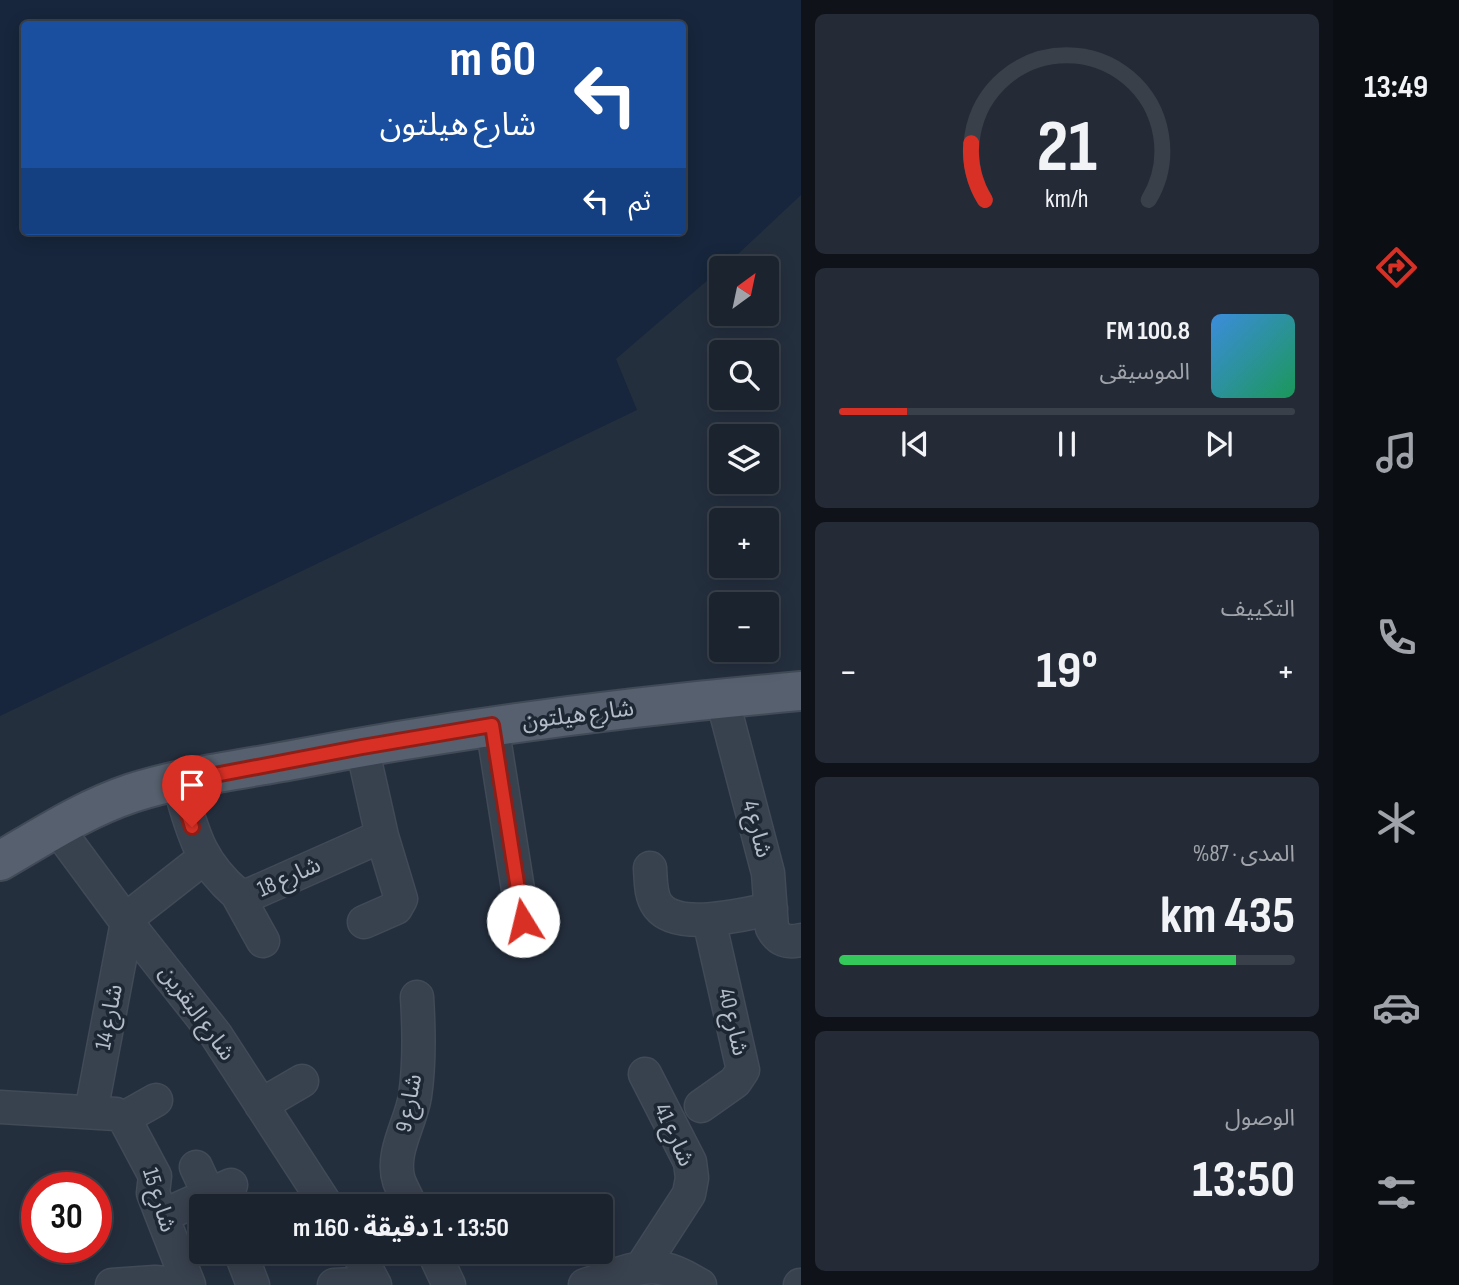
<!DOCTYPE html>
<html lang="ar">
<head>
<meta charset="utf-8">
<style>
  body { margin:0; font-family:"Sofia Sans Condensed","Noto Sans Arabic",sans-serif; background:#242b36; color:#f1f3f6; direction:rtl; height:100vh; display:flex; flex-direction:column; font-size:26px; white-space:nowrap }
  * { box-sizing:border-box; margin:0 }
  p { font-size:23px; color:#a0a4aa }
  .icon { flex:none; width:38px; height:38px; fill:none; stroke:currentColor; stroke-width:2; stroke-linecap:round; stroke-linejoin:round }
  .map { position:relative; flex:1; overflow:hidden; direction:ltr }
  .side { display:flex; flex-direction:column; gap:14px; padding:14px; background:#0f1319; width:532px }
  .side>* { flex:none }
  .banner { position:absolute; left:21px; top:21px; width:665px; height:214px; border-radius:7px; box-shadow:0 4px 18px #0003,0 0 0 2px #39404a; direction:rtl; background:#1a4fa0; color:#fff; overflow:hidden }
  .needle { width:46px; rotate:33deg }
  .controls { position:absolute; left:709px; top:256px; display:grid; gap:14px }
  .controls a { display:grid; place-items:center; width:70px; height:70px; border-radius:7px; background:#1b232e; box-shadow:0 4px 18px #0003,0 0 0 2px #39404a; font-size:35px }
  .speed { position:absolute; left:21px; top:1172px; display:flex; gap:14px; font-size:35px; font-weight:700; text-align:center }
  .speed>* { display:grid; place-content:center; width:91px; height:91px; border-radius:50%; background:#1b232e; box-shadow:0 4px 18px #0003,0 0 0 2px #39404a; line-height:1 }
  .speed .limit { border:10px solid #d22; background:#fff; color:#111 }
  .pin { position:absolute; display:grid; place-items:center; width:60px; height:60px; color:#fff; margin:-72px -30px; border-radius:50% 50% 50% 0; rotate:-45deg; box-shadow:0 0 7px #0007 }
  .pin .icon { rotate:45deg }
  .me { position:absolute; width:77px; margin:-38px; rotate:351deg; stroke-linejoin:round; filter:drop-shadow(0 0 5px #0008) }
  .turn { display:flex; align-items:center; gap:24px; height:147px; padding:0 35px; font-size:32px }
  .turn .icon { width:91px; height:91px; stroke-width:2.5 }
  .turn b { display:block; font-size:49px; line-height:60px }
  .then { display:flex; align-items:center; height:66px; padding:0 35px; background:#0003; gap:14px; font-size:26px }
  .big { font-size:52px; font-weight:700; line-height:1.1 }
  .side .tile { flex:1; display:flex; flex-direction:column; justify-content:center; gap:10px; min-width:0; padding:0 24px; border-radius:10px; background:#242b36 }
  .side .dial { align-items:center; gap:0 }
  .dial svg { height:182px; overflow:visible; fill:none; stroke:#39404a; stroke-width:7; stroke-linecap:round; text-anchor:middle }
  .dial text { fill:#f1f3f6; stroke:none }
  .song { display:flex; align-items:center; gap:21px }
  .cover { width:84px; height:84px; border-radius:10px; background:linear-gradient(135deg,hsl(210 70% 55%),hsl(150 70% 35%)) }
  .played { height:7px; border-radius:4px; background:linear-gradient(90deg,#d93025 15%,#39404a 15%) }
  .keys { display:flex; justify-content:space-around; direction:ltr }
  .heat { display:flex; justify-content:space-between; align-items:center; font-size:38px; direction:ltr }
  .charge { height:10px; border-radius:5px; background:linear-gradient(90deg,#34c759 87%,#39404a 0) }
  .trip { position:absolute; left:189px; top:1194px; width:424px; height:70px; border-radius:7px; background:#1b232e; box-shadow:0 4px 18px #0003,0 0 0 2px #39404a; font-weight:700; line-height:70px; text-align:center; direction:rtl }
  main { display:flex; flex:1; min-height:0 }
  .tabs { display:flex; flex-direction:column; width:126px; justify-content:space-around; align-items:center; background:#0b0e12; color:#a0a4aa }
  .tabs .icon { width:49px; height:49px }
  .tabs .active { color:#d93025 }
  .tabs b { font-size:32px; color:#f1f3f6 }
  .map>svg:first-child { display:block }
  .water { fill:#17263c; fill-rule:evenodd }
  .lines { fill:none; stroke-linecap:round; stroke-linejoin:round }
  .minor-casing { stroke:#414a57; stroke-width:35 }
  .major-casing { stroke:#414a57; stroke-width:42 }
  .minor { stroke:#38414e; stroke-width:32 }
  .major { stroke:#56606e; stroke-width:38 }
  .route-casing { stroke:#8d1f18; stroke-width:18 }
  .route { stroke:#d93025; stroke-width:12 }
  .labels { text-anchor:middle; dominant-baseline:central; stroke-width:7; stroke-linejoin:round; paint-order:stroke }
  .street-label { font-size:23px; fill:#b4bcc9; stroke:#1d2633 }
</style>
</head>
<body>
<main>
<nav class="tabs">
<b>13:49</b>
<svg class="icon active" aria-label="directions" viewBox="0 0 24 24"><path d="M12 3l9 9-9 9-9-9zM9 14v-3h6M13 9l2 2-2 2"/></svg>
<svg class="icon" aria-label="music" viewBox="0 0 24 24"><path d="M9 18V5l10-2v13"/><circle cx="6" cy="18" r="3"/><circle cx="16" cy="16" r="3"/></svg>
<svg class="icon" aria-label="phone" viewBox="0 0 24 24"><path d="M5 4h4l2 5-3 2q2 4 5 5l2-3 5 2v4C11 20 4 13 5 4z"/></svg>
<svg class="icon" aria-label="climate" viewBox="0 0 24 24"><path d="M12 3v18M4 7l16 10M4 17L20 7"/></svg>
<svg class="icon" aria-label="car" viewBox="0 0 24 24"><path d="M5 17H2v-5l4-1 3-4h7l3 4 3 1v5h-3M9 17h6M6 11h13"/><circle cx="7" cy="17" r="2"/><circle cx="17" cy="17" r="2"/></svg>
<svg class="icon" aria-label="filters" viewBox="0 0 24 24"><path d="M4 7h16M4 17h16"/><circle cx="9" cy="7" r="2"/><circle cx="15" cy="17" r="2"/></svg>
</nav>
<section class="side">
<div class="tile dial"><svg viewBox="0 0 100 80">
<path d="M14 69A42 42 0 1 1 86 69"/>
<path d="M14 69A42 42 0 0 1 8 44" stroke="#d93025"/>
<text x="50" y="56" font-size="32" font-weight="700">21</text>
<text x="50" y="72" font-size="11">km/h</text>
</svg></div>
<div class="tile">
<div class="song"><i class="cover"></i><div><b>100.8 FM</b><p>الموسيقى</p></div></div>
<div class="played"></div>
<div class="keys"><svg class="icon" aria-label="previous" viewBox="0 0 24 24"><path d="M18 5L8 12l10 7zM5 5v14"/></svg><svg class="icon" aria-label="pause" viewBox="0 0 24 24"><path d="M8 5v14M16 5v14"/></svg><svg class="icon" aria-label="next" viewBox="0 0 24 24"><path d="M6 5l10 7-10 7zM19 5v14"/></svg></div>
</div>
<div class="tile"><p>التكييف</p>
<div class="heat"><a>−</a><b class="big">19°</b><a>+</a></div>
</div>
<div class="tile"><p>المدى · 87%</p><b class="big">435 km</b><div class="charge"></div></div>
<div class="tile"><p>الوصول</p><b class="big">13:50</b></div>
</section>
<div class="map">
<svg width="801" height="1285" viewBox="0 0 801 1285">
  <rect width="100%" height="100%" fill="#242f3e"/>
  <path class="water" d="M0 0H801V195L738 254 616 359 637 410 0 716ZM24 24H682V231H24Z"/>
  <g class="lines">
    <defs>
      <path id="minor" d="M722 698 768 873 772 928C779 941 787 943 801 940
        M492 725 523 921
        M362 747 382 836 401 899 396 908 364 922
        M178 782C193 831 197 859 237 894L249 895 382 836
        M57 828 125 920 216 1035 327 1206
        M650 868C651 880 650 896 658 906 678 932 743 914 771 909
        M237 894 263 941
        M125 920 204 858
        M261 1105 302 1081
        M701 1106 735 1082 743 1070 709 920
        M0 1107 116 1114 124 1118 155 1176 153 1193 189 1285
        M91 1112 127 922
        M124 1118 156 1100
        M196 1167 209 1195
        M411 1206C407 1198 402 1189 399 1181 390 1153 411 1123 415 1096 420 1063 419 1029 417 997
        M162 1216 231 1185
        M357 1251 375 1285
        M433 1251 449 1285
        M243 1259 253 1285
        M641 1268 689 1194 692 1178 690 1162 645 1074
        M112 1285 155 1282 188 1285
        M334 1285 374 1283
        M585 1285C609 1278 640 1262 665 1269 677 1271 689 1279 700 1285
        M800 1285H801"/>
      <path id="major" d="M0 861C43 836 84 809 132 793 181 777 245 769 298 759 464 727 632 706 801 691"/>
    </defs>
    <use href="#minor" class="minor-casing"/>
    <use href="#major" class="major-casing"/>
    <use href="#minor" class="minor"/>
    <use href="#major" class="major"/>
  </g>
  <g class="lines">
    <defs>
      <path id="route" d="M192 827 178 782 362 747 492 725 523 921"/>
    </defs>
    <use href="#route" class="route-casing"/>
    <use href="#route" class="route"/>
  </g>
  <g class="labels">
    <g class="street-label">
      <text transform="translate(578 715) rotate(-7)">شارع هيلتون</text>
      <text transform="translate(757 829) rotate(75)">شارع 4</text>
      <text transform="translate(289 877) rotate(-24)">شارع 18</text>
      <text transform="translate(197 1013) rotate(54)">شارع البقرين</text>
      <text transform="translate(109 1017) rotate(-79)">شارع 14</text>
      <text transform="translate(733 1022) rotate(77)">شارع 40</text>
      <text transform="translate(409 1103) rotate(-79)">شارع 9</text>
      <text transform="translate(674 1135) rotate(66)">شارع 41</text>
      <text transform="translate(159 1200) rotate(73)">شارع 15</text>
    </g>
  </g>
</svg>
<div class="controls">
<a><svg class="needle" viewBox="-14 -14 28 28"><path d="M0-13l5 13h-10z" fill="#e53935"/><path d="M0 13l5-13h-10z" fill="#a0a4aa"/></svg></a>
<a><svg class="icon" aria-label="search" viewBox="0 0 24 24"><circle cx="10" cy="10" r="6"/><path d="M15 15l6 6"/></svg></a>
<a><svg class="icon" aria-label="layers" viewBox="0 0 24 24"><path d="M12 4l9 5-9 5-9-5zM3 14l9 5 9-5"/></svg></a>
<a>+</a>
<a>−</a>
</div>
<div class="speed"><div class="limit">30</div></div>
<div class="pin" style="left:192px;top:827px;background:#d93025"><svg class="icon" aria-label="arrive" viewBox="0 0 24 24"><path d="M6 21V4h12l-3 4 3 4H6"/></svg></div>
<svg class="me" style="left:523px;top:921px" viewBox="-20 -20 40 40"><circle r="19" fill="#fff"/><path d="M0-13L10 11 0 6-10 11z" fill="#d93025"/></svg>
<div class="trip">13:50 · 1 دقيقة · 160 m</div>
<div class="banner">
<div class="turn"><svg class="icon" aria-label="left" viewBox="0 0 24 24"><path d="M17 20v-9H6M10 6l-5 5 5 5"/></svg><div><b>60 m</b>شارع هيلتون</div></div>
<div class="then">ثم<svg class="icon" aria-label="left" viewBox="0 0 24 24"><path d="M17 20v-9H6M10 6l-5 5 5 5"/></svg></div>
</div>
</div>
</main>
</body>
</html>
